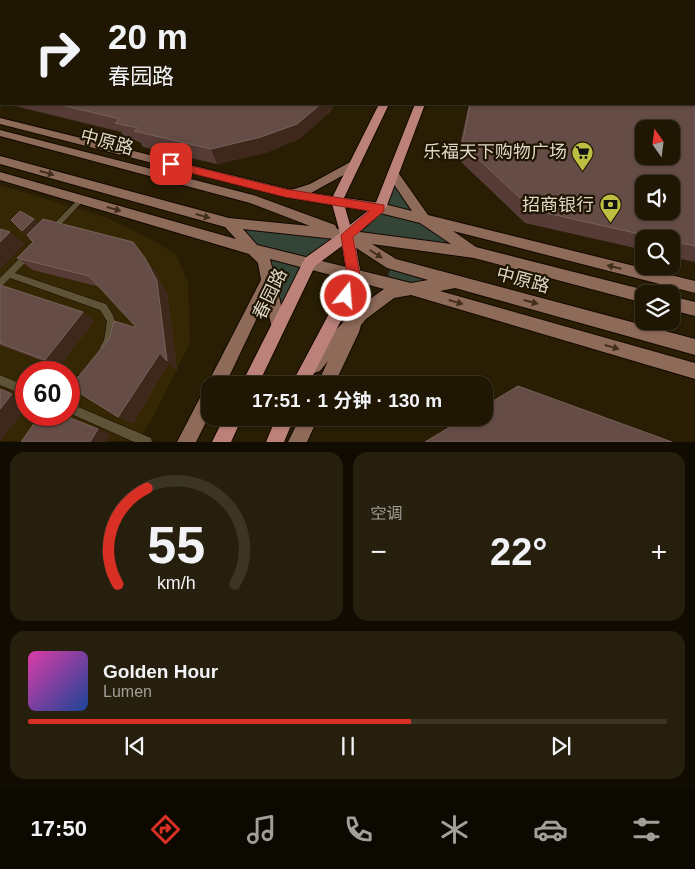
<!DOCTYPE html>
<html lang="zh">
<head>
<meta charset="utf-8">
<style>
  body { margin:0; font-family:Helvetica,"Noto Sans SC",sans-serif; background:#271f0d; color:#f1f3f6; height:100vh; display:flex; flex-direction:column; font-size:19px; white-space:nowrap }
  * { box-sizing:border-box; margin:0 }
  p { font-size:16px; color:#a19f9a }
  .icon { flex:none; width:28px; height:28px; fill:none; stroke:currentColor; stroke-width:2; stroke-linecap:round; stroke-linejoin:round }
  .map { position:relative; height:442px; overflow:hidden }
  .panel { display:flex; flex-direction:column; gap:10px; padding:10px; background:#110c02; flex:1 }
  .panel>* { flex:none }
  .top-card { position:absolute; left:0px; top:0px; width:695px; height:105px; box-shadow:0 1px 4px #0004,0 0 0 1px #3c3525; background:#1f1603; color:#f1f3f6; overflow:hidden }
  .needle { width:32px; rotate:346deg }
  .controls { position:absolute; left:635px; top:120px; display:grid; gap:10px }
  .controls a { display:grid; place-items:center; width:45px; height:45px; border-radius:10px; background:#1f1603; box-shadow:0 1px 4px #0004,0 0 0 1px #3c3525; font-size:25px }
  .speed { position:absolute; left:15px; top:361px; display:flex; gap:10px; font-size:25px; font-weight:700; text-align:center }
  .speed>* { display:grid; place-content:center; width:65px; height:65px; border-radius:50%; background:#1f1603; box-shadow:0 1px 4px #0004,0 0 0 1px #3c3525; line-height:1 }
  .speed .limit { border:8px solid #d22; background:#fff; color:#111 }
  .pin { position:absolute; display:grid; place-items:center; width:42px; height:42px; color:#fff; margin:-21px; border-radius:10px; box-shadow:0 2px 8px #0006 }
  .me { position:absolute; width:55px; margin:-28px; rotate:17deg; stroke-linejoin:round; filter:drop-shadow(0 0 4px #0008) }
  .turn { display:flex; align-items:center; gap:18px; height:105px; padding:0 25px; font-size:22px }
  .turn .icon { width:65px; height:65px; stroke-width:2.5 }
  .turn b { display:block; font-size:35px; line-height:42px }
  .big { font-size:38px; font-weight:700; line-height:1.1 }
  .panel .tile { flex:1; display:flex; flex-direction:column; justify-content:center; gap:8px; min-width:0; padding:0 18px; border-radius:15px; background:#271f0d }
  .panel .dial { align-items:center; gap:0 }
  .dial svg { height:130px; overflow:visible; fill:none; stroke:#3c3525; stroke-width:7; stroke-linecap:round; text-anchor:middle }
  .dial text { fill:#f1f3f6; stroke:none }
  .song { display:flex; align-items:center; gap:15px }
  .cover { width:60px; height:60px; border-radius:8px; background:linear-gradient(135deg,hsl(320 70% 55%),hsl(220 70% 35%)) }
  .played { height:5px; border-radius:2px; background:linear-gradient(90deg,#d93025 60%,#3c3525 60%) }
  .keys { display:flex; justify-content:space-around; direction:ltr }
  .heat { display:flex; justify-content:space-between; align-items:center; font-size:28px; direction:ltr }
  .panel .tiles { flex:1; display:grid; gap:10px; grid-template-columns:1fr 1fr }
  .tile:last-child { grid-column:span 2 }
  .trip { position:absolute; left:201px; top:376px; width:292px; height:50px; border-radius:15px; background:#1f1603; box-shadow:0 1px 4px #0004,0 0 0 1px #3c3525; font-weight:700; line-height:50px; text-align:center }
  .menu { display:flex; height:80px; justify-content:space-around; align-items:center; background:#0c0901; color:#a19f9a }
  .menu .icon { width:35px; height:35px }
  .menu .on { color:#d93025 }
  .menu b { font-size:22px; color:#f1f3f6 }
  .map>svg:first-child { display:block }
  .built { fill:#352703; fill-rule:evenodd }
  .green { fill:#344437 }
  .lines { fill:none; stroke-linecap:round; stroke-linejoin:round }
  .lane-casing { stroke:#120800; stroke-width:1 }
  .secondary-casing { stroke:#120800; stroke-width:2 }
  .primary-casing { stroke:#120800; stroke-width:2 }
  .lane { fill:#5f5337; fill-rule:evenodd }
  .secondary { fill:#8e6a59; fill-rule:evenodd }
  .primary { fill:#bc827a; fill-rule:evenodd }
  .wall { fill:#563b36 }
  .shaded-wall { fill:#3e281b }
  .building { fill:#654c46; stroke:#78625a; fill-rule:evenodd }
  .oneway { fill:#412f1b }
  .route { fill:#d93025; stroke:#8d1f18 }
  .labels { text-anchor:middle; dominant-baseline:central; stroke-width:4.5; stroke-linejoin:round; paint-order:stroke }
  .street-label { font-size:18px; fill:#dfd8c9; stroke:#201500 }
  .poi-label { font-size:18px; fill:#dfd8c9; stroke:#201500; text-anchor:end }
</style>
</head>
<body>
<div class="map">
<svg width="695" height="442" viewBox="0 0 695 442">
  <rect width="100%" height="100%" fill="#291e04"/>
  <path class="built" d="M0 185 105 217 157 242 177 256 188 283 190 343 153 417 138 441H0ZM26 372H69V415H26Z"/>
  <path class="green" d="M393 174 425 220 474 252 347 235 310 262 278 326 264 261 229 223 347 235 380 208Z
    M392 264 457 282 379 301Z"/>
  <g class="lines">
    <defs>
      <path id="lane" d="M487 0H498L500 1H490Z
        M542 0H546V1H542Z
        M0 103 6 104 0 107Z
        M80 197H84L85 199 55 231H51L50 229 51 227Z
        M27 253 30 254 31 256 30 258 15 273 106 304C109 309 113 314 114 318 117 327 112 347 104 351L101 350 100 347 104 340 107 321 100 310 10 278 3 285 0 286V278L24 254Z
        M0 375 26 386V396L0 385Z
        M78 376 81 378 83 381C80 387 75 395 69 398 69 389 69 380 78 376Z
        M69 403 151 438 152 442H134L69 413Z"/>
      <path id="secondary" d="M0 118 291 190 310 184 354 160 358 161 360 164 358 167 311 193 380 203 412 211 387 174 393 170 397 171 428 215 695 281V293L453 231 476 247 649 291 650 294H644V303L474 258 372 244 396 259 695 339V355L455 288 440 291 695 363V379L411 295 394 298 366 319 361 325 359 332 334 385H317L328 361 320 371 314 373 308 371 306 365 308 359 356 309 384 289 270 259 286 326 283 331 278 333 273 331 265 301 225 385H210V414L196 442H177L204 390 209 388 208 385 210 379 261 280 258 263 249 254 0 180V172L236 239 225 227 0 164V156L229 218 310 226 250 203 0 136V130L253 195 335 225 337 229 451 244 420 223 380 213 285 197 0 124ZM243 229 344 240 387 268 428 280 411 283 257 245Z
        M671 296 695 302V316L671 310Z
        M300 418H318L307 442H288Z"/>
      <path id="primary" d="M379 104H389L343 200 350 225 375 205 415 104H425L386 208 354 237 361 275 351 301 308 385H291L340 293 347 275 342 246 315 266 258 385H241L305 258 340 233 331 200Z
        M224 418H242L231 442H212Z
        M276 418H294L284 442H266Z"/>
    </defs>
    <use href="#lane" class="lane-casing"/>
    <use href="#secondary" class="secondary-casing"/>
    <use href="#primary" class="primary-casing"/>
    <use href="#lane" class="lane"/>
    <use href="#secondary" class="secondary"/>
    <use href="#primary" class="primary"/>
  </g>
  <path class="wall" d="M0 0H151V1H1V102H0Z
    M311 0H386V1H311Z
    M602 0H695V262L671 257V239H644V250L525 223 457 158 469 104H694V1H602Z
    M7 104H335L330 112 299 139 265 153 217 164 143 147 140 142 125 138 121 132Z
    M34 219 38 224 154 270 167 293 177 370 169 363 133 423 118 417 137 328 100 287 33 270 17 258 33 242 27 235Z
    M0 285 94 321 59 367 0 345Z"/>
  <path class="shaded-wall" d="M89 0H151V1H82Z
    M281 0H294V1H279Z
    M321 104H335L330 112 299 139 265 153 217 164 211 149Z
    M34 219 45 230 34 241 22 231Z
    M10 232 25 244 0 269V242Z
    M133 242 154 270 167 293 177 370 169 363 133 423 118 417 160 353Z
    M83 312 94 321 59 367 45 360Z
    M0 388 26 399V408L0 442Z
    M63 415H65L110 434 106 442H90Z"/>
  <path class="building" d="M0 0H89L82 1H1V90H0Z
    M157 0H281L279 1H155Z
    M345 0H386L385 1H344Z
    M672 0H695V246L671 241V239H662L533 210 462 144 470 104H694V1H672ZM644 129H671V156H644ZM644 184H671V211H644Z
    M57 104H321L297 124 261 137 211 149 134 131 138 128 115 123 120 119Z
    M20 211 34 219 22 231 11 220Z
    M43 219 133 242 145 258 157 281 167 361 160 353 118 417 70 387 109 339 114 321 137 328 89 276 17 258 33 242 27 235Z
    M0 229 10 232 0 242Z
    M0 285 83 312 45 360 0 343Z
    M518 386 672 442H425L465 418H485V406Z
    M0 389 12 394 0 409Z
    M40 415H63L98 429 90 442H21Z"/>
  <defs><path id="oneway-solid" d="M-6-.8H1V-3.2L6.5 0L1 3.2V.8H-6Z" transform="scale(1.25)"/></defs>
  <g class="oneway">
    <use href="#oneway-solid" transform="translate(47 173) rotate(16)"/>
    <use href="#oneway-solid" transform="translate(114 209) rotate(16)"/>
    <use href="#oneway-solid" transform="translate(203 216) rotate(16)"/>
    <use href="#oneway-solid" transform="translate(376 254) rotate(32)"/>
    <use href="#oneway-solid" transform="translate(614 267) rotate(-166)"/>
    <use href="#oneway-solid" transform="translate(456 302) rotate(16)"/>
    <use href="#oneway-solid" transform="translate(531 302) rotate(15)"/>
    <use href="#oneway-solid" transform="translate(612 347) rotate(16)"/>
  </g>
  <path class="route" d="M171 161 285 189 384 205V211L353 237 360 275 351 300 346 302 341 300 340 296 347 275 341 235 369 211 285 197 167 167V162Z"/>
  <defs>
    <symbol id="supermarket-pin" viewBox="-11 -11 22 30"><path d="M0 17L-7.5 6A9.5 9.5 0 1 1 7.5 6Z" fill="#bdbf43" stroke="#201500"/><path d="M-6-5.5h2.5l.6 2H6L4.5 2H-2.5L-4.4-4H-6ZM-1.5 3.2a1.3 1.3 0 1 0 .1 0ZM3 3.2a1.3 1.3 0 1 0 .1 0Z" fill="#111"/></symbol>
    <symbol id="bank-pin" viewBox="-11 -11 22 30"><path d="M0 17L-7.5 6A9.5 9.5 0 1 1 7.5 6Z" fill="#bdbf43" stroke="#201500"/><path d="M-6-4H6V4H-6ZM0-2.3a2.3 2.3 0 1 0 0 4.6a2.3 2.3 0 1 0 0-4.6Z" fill="#111"/></symbol>
  </defs>
  <g fill-rule="evenodd">
    <use href="#supermarket-pin" x="570" y="140" width="25" height="34"/>
    <use href="#bank-pin" x="598" y="192" width="25" height="34"/>
  </g>
  <g class="labels">
    <g class="street-label">
      <text transform="translate(107 142) rotate(15)">中原路</text>
      <text transform="translate(523 280) rotate(15)">中原路</text>
      <text transform="translate(270 294) rotate(-64)">春园路</text>
    </g>
    <g class="poi-label">
      <text x="567" y="152">乐福天下购物广场</text>
      <text x="594" y="205">招商银行</text>
    </g>
  </g>
</svg>
<div class="controls">
<a><svg class="needle" viewBox="-14 -14 28 28"><path d="M0-13l5 13h-10z" fill="#e53935"/><path d="M0 13l5-13h-10z" fill="#a19f9a"/></svg></a>
<a><svg class="icon" aria-label="sound" viewBox="0 0 24 24"><path d="M4 9h4l5-4v14l-5-4H4zM17 9q2 3 0 6"/></svg></a>
<a><svg class="icon" aria-label="search" viewBox="0 0 24 24"><circle cx="10" cy="10" r="6"/><path d="M15 15l6 6"/></svg></a>
<a><svg class="icon" aria-label="layers" viewBox="0 0 24 24"><path d="M12 4l9 5-9 5-9-5zM3 14l9 5 9-5"/></svg></a>
</div>
<div class="speed"><div class="limit">60</div></div>
<div class="pin" style="left:171px;top:164px;background:#d93025"><svg class="icon" aria-label="arrive" viewBox="0 0 24 24"><path d="M6 21V4h12l-3 4 3 4H6"/></svg></div>
<svg class="me" style="left:346px;top:296px" viewBox="-20 -20 40 40"><circle r="17" fill="#d93025" stroke="#fff" stroke-width="3"/><path d="M0-11L8 9 0 5-8 9z" fill="#fff"/></svg>
<div class="trip">17:51 · 1 分钟 · 130 m</div>
<div class="top-card">
<div class="turn"><svg class="icon" aria-label="right" viewBox="0 0 24 24"><path d="M7 20v-9h11M14 6l5 5-5 5"/></svg><div><b>20 m</b>春园路</div></div>
</div>
</div>
<section class="panel">
<div class="tiles">
<div class="tile dial"><svg viewBox="0 0 100 80">
<path d="M14 69A42 42 0 1 1 86 69"/>
<path d="M14 69A42 42 0 0 1 32 10" stroke="#d93025"/>
<text x="50" y="56" font-size="32" font-weight="700">55</text>
<text x="50" y="72" font-size="11">km/h</text>
</svg></div>
<div class="tile"><p>空调</p>
<div class="heat"><a>−</a><b class="big">22°</b><a>+</a></div>
</div>
<div class="tile">
<div class="song"><i class="cover"></i><div><b>Golden Hour</b><p>Lumen</p></div></div>
<div class="played"></div>
<div class="keys"><svg class="icon" aria-label="previous" viewBox="0 0 24 24"><path d="M18 5L8 12l10 7zM5 5v14"/></svg><svg class="icon" aria-label="pause" viewBox="0 0 24 24"><path d="M8 5v14M16 5v14"/></svg><svg class="icon" aria-label="next" viewBox="0 0 24 24"><path d="M6 5l10 7-10 7zM19 5v14"/></svg></div>
</div>
</div>
</section>
<nav class="menu">
<b>17:50</b>
<svg class="icon on" aria-label="directions" viewBox="0 0 24 24"><path d="M12 3l9 9-9 9-9-9zM9 14v-3h6M13 9l2 2-2 2"/></svg>
<svg class="icon" aria-label="music" viewBox="0 0 24 24"><path d="M9 18V5l10-2v13"/><circle cx="6" cy="18" r="3"/><circle cx="16" cy="16" r="3"/></svg>
<svg class="icon" aria-label="phone" viewBox="0 0 24 24"><path d="M5 4h4l2 5-3 2q2 4 5 5l2-3 5 2v4C11 20 4 13 5 4z"/></svg>
<svg class="icon" aria-label="climate" viewBox="0 0 24 24"><path d="M12 3v18M4 7l16 10M4 17L20 7"/></svg>
<svg class="icon" aria-label="car" viewBox="0 0 24 24"><path d="M5 17H2v-5l4-1 3-4h7l3 4 3 1v5h-3M9 17h6M6 11h13"/><circle cx="7" cy="17" r="2"/><circle cx="17" cy="17" r="2"/></svg>
<svg class="icon" aria-label="filters" viewBox="0 0 24 24"><path d="M4 7h16M4 17h16"/><circle cx="9" cy="7" r="2"/><circle cx="15" cy="17" r="2"/></svg>
</nav>
</body>
</html>
